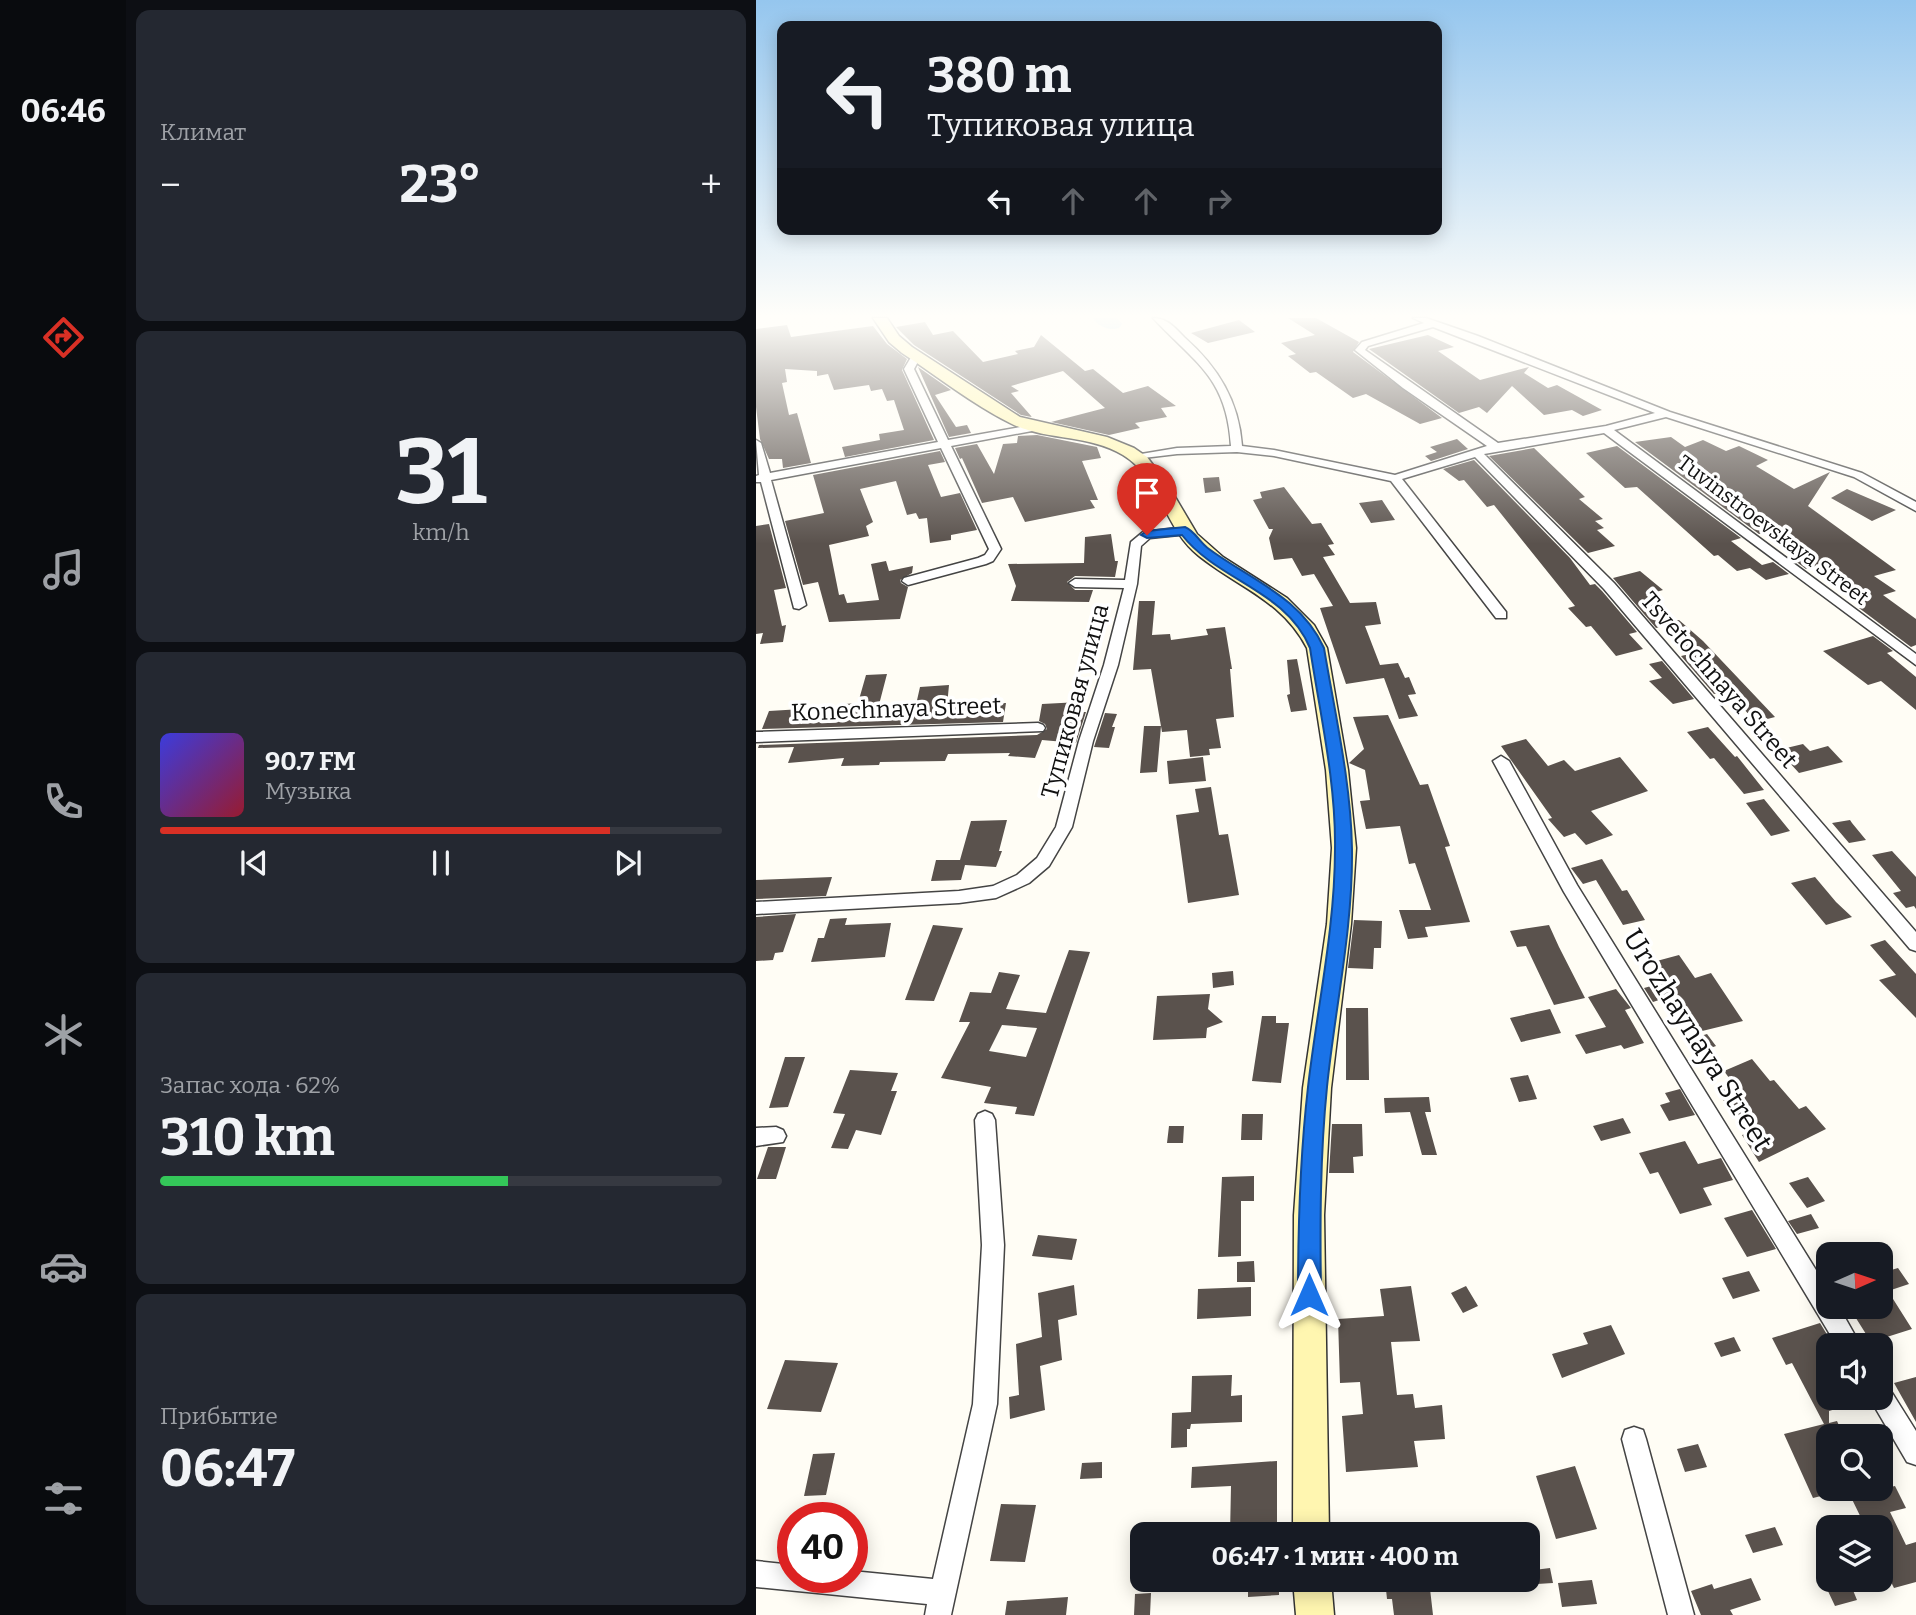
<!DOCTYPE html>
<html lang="ru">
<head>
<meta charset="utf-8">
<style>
  body { margin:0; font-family:Bitter,serif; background:#242831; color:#f1f3f6; height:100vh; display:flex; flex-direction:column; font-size:26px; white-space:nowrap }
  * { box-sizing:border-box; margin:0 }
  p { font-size:23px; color:#9ea1a6 }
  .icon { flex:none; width:38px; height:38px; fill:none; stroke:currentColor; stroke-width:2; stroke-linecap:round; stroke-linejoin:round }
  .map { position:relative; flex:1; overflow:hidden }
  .panel { display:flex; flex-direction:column; gap:10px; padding:10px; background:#0d0f14; width:630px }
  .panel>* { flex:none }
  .guide { position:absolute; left:21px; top:21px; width:665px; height:214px; border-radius:14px; box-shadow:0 4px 18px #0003; background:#171b24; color:#f1f3f6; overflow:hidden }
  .needle { width:46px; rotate:87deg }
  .buttons { position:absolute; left:1060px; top:1242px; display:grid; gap:14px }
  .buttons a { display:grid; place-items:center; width:77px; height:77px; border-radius:14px; background:#171b24; box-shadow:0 4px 18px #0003; font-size:35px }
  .speed { position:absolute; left:21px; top:1502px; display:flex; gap:14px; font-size:35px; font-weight:700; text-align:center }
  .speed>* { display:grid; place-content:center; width:91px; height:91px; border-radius:50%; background:#171b24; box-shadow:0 4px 18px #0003; line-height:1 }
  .speed .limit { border:10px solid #d22; background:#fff; color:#111 }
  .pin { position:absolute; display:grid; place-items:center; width:60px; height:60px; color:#fff; margin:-72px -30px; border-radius:50% 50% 50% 0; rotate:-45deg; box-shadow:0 0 7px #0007 }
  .pin .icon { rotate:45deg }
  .me { position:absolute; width:77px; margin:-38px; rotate:0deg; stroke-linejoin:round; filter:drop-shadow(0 0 5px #0008) }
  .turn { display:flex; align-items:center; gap:24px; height:147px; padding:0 35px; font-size:32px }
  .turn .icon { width:91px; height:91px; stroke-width:2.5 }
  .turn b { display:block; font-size:49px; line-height:60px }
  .lanes { display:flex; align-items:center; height:66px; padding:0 35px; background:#0003; justify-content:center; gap:35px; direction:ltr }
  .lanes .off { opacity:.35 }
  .big { font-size:52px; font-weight:700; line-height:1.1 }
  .panel .widget { flex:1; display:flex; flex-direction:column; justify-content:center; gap:10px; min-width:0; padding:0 24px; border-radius:14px; background:#242831 }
  .panel .dial { align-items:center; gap:0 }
  .dial b { font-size:91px; line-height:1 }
  .song { display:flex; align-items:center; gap:21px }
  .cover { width:84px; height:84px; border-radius:10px; background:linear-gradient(135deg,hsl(240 70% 55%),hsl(350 70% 35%)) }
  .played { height:7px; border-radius:4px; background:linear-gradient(90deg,#d93025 80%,#363941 80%) }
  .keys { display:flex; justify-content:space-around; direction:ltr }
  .heat { display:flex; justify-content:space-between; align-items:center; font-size:38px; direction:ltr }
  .charge { height:10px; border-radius:5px; background:linear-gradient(90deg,#34c759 62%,#363941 0) }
  .trip { position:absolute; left:374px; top:1522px; width:410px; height:70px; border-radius:14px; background:#171b24; box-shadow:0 4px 18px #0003; font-weight:700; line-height:70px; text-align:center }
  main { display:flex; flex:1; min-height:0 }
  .dock { display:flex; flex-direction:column; width:126px; justify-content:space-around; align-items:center; background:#090b0e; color:#9ea1a6 }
  .dock .icon { width:49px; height:49px }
  .dock .selected { color:#d93025 }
  .dock b { font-size:32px; color:#f1f3f6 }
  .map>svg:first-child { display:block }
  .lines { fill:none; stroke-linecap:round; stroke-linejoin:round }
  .river { fill:#b9e0f7; fill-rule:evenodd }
  .building { fill:#5a524d; fill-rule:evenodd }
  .street-casing { stroke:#444; stroke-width:3 }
  .secondary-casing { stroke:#333; stroke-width:3 }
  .street { fill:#fff; fill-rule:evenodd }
  .secondary { fill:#fff6b0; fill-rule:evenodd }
  .route { fill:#1a73e8; stroke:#114b97; stroke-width:2 }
  .labels { text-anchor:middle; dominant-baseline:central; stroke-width:7; stroke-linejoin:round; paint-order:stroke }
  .far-street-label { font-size:21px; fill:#111; stroke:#fff }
  .street-label { font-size:24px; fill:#111; stroke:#fff }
  .near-street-label { font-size:28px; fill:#111; stroke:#fff }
</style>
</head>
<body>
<main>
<nav class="dock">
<b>06:46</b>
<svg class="icon selected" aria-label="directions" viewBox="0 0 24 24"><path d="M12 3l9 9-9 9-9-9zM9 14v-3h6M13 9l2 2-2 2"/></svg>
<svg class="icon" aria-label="music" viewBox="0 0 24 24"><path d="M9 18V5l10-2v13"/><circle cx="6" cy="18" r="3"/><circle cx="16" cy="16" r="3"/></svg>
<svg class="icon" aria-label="phone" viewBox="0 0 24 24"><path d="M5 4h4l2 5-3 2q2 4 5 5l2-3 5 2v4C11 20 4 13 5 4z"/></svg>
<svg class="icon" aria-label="climate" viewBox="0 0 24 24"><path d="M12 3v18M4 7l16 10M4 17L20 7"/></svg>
<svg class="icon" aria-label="car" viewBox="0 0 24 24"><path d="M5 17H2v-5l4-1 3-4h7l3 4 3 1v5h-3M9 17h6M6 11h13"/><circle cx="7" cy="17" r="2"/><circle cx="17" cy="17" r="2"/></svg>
<svg class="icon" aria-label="filters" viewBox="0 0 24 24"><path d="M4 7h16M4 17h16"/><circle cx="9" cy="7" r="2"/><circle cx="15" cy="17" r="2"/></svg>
</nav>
<section class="panel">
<div class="widget"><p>Климат</p>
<div class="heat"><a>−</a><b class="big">23°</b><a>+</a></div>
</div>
<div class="widget dial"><b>31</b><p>km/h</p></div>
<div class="widget">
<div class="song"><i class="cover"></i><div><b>90.7 FM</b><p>Музыка</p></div></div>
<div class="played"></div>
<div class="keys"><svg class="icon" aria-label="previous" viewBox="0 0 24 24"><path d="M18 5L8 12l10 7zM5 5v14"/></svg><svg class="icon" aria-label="pause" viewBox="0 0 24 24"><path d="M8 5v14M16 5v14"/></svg><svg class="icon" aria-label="next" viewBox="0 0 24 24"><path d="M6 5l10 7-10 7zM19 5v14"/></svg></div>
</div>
<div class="widget"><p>Запас хода · 62%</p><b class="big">310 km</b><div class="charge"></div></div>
<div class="widget"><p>Прибытие</p><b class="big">06:47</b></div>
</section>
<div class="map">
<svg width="1160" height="1615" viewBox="0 0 1160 1615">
  <rect width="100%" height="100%" fill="#fffdf5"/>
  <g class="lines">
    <path class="river" d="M337 318H361L366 324 363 328C353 331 343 327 337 318Z"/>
  </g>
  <path class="building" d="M532 318H560L603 342 597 352 686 418 664 424 610 394 597 398 560 372 554 373 532 356 540 354 525 343 559 335Z
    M483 320 499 332 452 343 435 333Z
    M169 322 177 335 197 331 227 362 262 354 259 351 278 347 285 335 329 371 337 369 367 393 392 386 420 406 405 408 411 417 379 423 384 428 353 435 295 422 349 408 307 371 255 386 263 391 255 393 276 417 265 415 158 345 140 327Z
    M31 325 35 337 117 326 131 344 151 359 146 370 178 440 89 457 86 447 124 440 123 434 148 430 138 400 131 401 126 389 115 391 113 385 78 390 72 374 61 376V371L29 369 31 382 26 383 33 415 41 413 55 463 27 468 26 459H13L4 439 0 407V329Z
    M672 335 698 347 682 351 724 380 773 367 768 373 792 388 801 385 846 410 827 416 816 410 788 415 756 386 731 413 723 407 703 413 613 349Z
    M162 367 195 390 179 395 200 427 211 425 215 433 193 437Z
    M281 435 341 447 345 458 326 461 342 500H334L339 508 269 522 257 497 226 503 206 458 204 459 199 448 221 444 238 474 247 444 261 443 262 436Z
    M915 437 929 447 947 440 970 451 983 446 1012 460 1000 466 1038 489 1074 472 1052 506 1140 570 1118 576 1140 591 1127 595 1160 619V645L1155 647 1103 608 1109 607 1089 591 1098 589 1066 565 1050 569 1034 557 1048 554 1017 530 1003 534 879 442Z
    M701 439 712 449 675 461 669 456 681 452 674 447Z
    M861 446 985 538 975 541 1006 565 1017 562 1033 574 1010 580 994 568 981 571 962 555 958 556 881 487 869 488 830 453Z
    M778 448 829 497 823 499 847 519 839 521 848 528 841 530 859 546 832 553 733 456Z
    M184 451 189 462 172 465 185 497 204 493 221 530 195 535V540L174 543 171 518 163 519 160 513 151 515 140 481 104 489 117 522 110 526 113 536 73 545 83 595 88 594 91 603 123 600 115 564 130 561 133 571 157 566 156 573 144 580 145 583 152 587 144 619 73 622 62 582 47 585 29 521 68 513 57 475Z
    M718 460 814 558 834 585 839 584 846 591 881 632 873 634 887 649 860 656 835 626 830 627 812 608 819 606 738 505 731 507 708 480 703 481 687 469Z
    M463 477 465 491 449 493 447 478Z
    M528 487 556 524 565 523 578 544 572 545 579 555 567 557 594 603 620 602 625 624 609 626 624 665 642 663 649 678 653 677 660 694 652 695 662 716 643 719 628 678 590 684 564 608 577 606 558 574 546 576 536 558 518 560 513 538 517 529H513L497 500 506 498 504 492Z
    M1091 489 1140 510 1116 521 1075 498Z
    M626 500 639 520 615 523 603 503Z
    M13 524 30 588 18 590 26 626 30 625 27 642 4 644 7 633 0 634V526Z
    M355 534 359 561H362L359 577 319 576 311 582 319 590H337L333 602 255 601 260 586 252 564 328 563 329 537Z
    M884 571 907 590 890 595 919 621 923 620 947 641 1019 717 1000 722 971 691 958 694 925 656 938 653 908 626 900 628 857 578Z
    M383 601H399L396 635 414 634 415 640 452 635 450 629 469 627 476 669H474L478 717 460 719 465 748 453 749 454 755 434 757 431 730 406 732 395 669 377 670Z
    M1117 636 1137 651 1131 653 1160 677V710L1125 681 1112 685 1067 651Z
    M541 659 551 710 535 712 531 695 534 694 531 660Z
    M906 661 938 699 917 704 893 681 906 678 893 664Z
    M131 674 119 720 157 718 164 687 193 685 191 706 250 703 247 722 6 729 13 711 46 709 43 717 85 715 89 704 102 703 110 675Z
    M324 702 323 712H330L320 743 286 740 279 758 252 756 254 753 192 754 189 761 124 762 123 765 85 766 88 758 32 763 38 747 2 748 3 745 281 735 291 729 289 724 283 721 286 704Z
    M349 713 361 714 356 727H359L353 748 338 747Z
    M632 715 664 785 672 784 694 846 689 847 714 922 669 927 672 937 652 939 643 910H675L659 863 653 864 644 826 610 829 604 801 614 800 609 770 593 763 608 749 597 717Z
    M388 726H405L401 772 384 773Z
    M952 727 979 757 981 756 1008 790 988 794 958 758 954 759 931 732Z
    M770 739 792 766 808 760 819 771 864 757 892 791 835 811 857 835 830 845 819 833 808 837 792 819 796 818 745 746Z
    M1047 744 1054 751 1072 746 1087 762 1043 773 1022 750Z
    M447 757 450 781 413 784 411 761Z
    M455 787 463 835 472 834 483 895 432 903 420 815 443 812 439 789Z
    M1008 799 1034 831 1015 836 990 803Z
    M251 820 243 851H246L240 867 209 865 205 880 175 881 180 860H204L215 821Z
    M1094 820 1096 823 1110 840 1093 843 1076 823Z
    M1136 851 1160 877V909L1158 906 1150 908 1137 893 1145 891 1116 855Z
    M846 859 866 891 871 890 889 920 867 925 840 880 827 884 815 868Z
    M76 877 70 896 0 899V880Z
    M1059 877 1080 902 1096 917 1070 925 1035 883Z
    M40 914 27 952 19 953 17 960 0 961V917Z
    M91 918 89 925 135 923 129 957 55 962 62 938H68L74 919Z
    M598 920 626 921 625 948H618L617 969 592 968Z
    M177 925 207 928 178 1001 149 1000Z
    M793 925 803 947 829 998 798 1005 770 946 761 947 754 931Z
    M1129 940 1160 974V1018L1123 980 1140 975 1114 945Z
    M313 950 334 952 278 1116 259 1114 261 1107 228 1103 235 1087 185 1078 214 1022H203L214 992 235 993 243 972 264 975 250 1009 290 1013ZM246 1025 281 1028 270 1057 233 1051Z
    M923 955 939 978 955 973 987 1021 938 1033 915 996 897 1002 888 988 910 982 897 962Z
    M477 971 478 985 457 988 456 973Z
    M860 989 875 1008 869 1010 888 1043 868 1049 865 1045 830 1054 819 1035 850 1027 832 997Z
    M454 994 452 1009 467 1022 451 1028 450 1038 397 1040 401 996Z
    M590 1008H612L613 1080H590Z
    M794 1009 805 1033 765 1042 754 1018Z
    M506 1016H520V1023H533L525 1083 496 1081Z
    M951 1034 960 1046 938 1054 929 1041Z
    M29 1057H49L32 1107 13 1108Z
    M996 1059 1014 1081 1018 1080 1043 1109 1050 1106 1070 1129 1003 1162 986 1135 992 1133 959 1089 976 1082 968 1071Z
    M94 1070 142 1073 135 1091H141L125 1135 100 1130 92 1149 75 1148 89 1114 77 1113Z
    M772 1075 781 1099 763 1102 754 1078Z
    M924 1089 939 1115 913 1121 904 1105 914 1102 909 1093Z
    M673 1097 675 1112H669L681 1155H666L654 1112 629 1113 628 1098Z
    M486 1114H507L506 1140H485Z
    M867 1118 875 1133 845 1141 837 1126Z
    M576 1124H606L607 1156 597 1157 598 1173H573Z
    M413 1126H428L427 1143H411Z
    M929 1141 942 1164 965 1158 977 1180 947 1188 956 1205 924 1214 902 1172 894 1174 883 1153Z
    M12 1147H30L20 1179H1Z
    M498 1176V1201H485V1256L462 1257 466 1177Z
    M1052 1177 1069 1201 1051 1208 1033 1183Z
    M996 1210 1020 1249 991 1257 968 1218Z
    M1055 1214 1063 1228 1041 1234 1032 1221Z
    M282 1235 321 1239 316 1260 276 1256Z
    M498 1261 499 1282H481V1262Z
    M1142 1268 1153 1284 1132 1291 1156 1329 1115 1342 1093 1307H1125V1273Z
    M993 1271 1004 1291 977 1299 966 1278Z
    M318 1285 321 1315 302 1320 306 1360 284 1366 289 1410 254 1419 253 1397 263 1395 260 1344 286 1337 282 1293Z
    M655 1286 664 1341 635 1342 641 1395 657 1394 659 1408 686 1405 689 1439 658 1441 662 1467 590 1472 586 1416 607 1414 604 1382 584 1383 582 1319 628 1316 624 1289Z
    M710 1286 722 1306 707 1313 695 1293Z
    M495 1287V1316L441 1319 442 1289Z
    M1064 1323 1078 1346H1073V1398H1103V1402L1073 1411V1423L1081 1421 1088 1437H1073V1494L1057 1498 1028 1434 1068 1424 1036 1363 1030 1365 1016 1338Z
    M855 1325 869 1354 806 1378 796 1354 832 1344 827 1333Z
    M978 1337 985 1351 965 1357 958 1343Z
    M29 1360 82 1363 65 1412 11 1409Z
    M476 1375 475 1396 486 1395V1422L435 1424 434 1429H431V1447L415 1448 416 1413 435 1412 436 1376Z
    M1160 1377V1422L1138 1383Z
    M942 1444 951 1467 929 1472 921 1449Z
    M79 1453 70 1495 48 1496 57 1454Z
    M521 1461V1535H474L475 1486 435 1488 436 1467Z
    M346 1462V1478L324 1479 326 1463Z
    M819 1466 841 1529 800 1539 780 1476Z
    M1139 1486 1150 1508 1134 1512 1150 1545 1160 1542V1582L1138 1588 1125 1562V1528H1110L1091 1489H1126Z
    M245 1504 280 1505 269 1562 234 1561Z
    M1019 1527 1027 1545 997 1553 989 1535Z
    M794 1568 797 1583 781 1584 778 1570Z
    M995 1578 1005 1600 974 1610 977 1615H945L935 1591 956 1584 958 1589Z
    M492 1580H523V1595L492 1597Z
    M629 1580H673L677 1615H638L636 1599H631Z
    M836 1580 841 1604 806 1607 802 1583Z
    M1094 1583 1101 1600 1079 1606 1071 1589Z
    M395 1593 394 1615H378L379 1594Z
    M312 1597 310 1615H249L251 1601Z"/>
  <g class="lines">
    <defs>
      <path id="street" d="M397 318C411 318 418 327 428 337 462 367 483 401 486 446L518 450 639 475 731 446 647 388 599 350 606 342 668 323 657 318H670L722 336 914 412 1106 473 1160 502V511L1098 477 910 417 858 430 1160 654V665L848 433 728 454 858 583 1160 932V951L1154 949 848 589 719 457 646 479 750 612V618H740L635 481 518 456 481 452 421 454 379 459V455L421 448 475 446C471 377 439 363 397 318ZM677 327 899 413 850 426 742 443 609 350 612 346Z
        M160 353 165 356 158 369 192 440 276 425 281 428 276 431 195 446 245 549 237 561 230 564 152 585 146 581 148 578 222 558 229 555 233 549 185 448 15 480 50 605 43 609 38 608 5 482H0V476L3 475 0 440 5 443 14 473 182 442 148 369 157 354Z
        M429 527 435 531 433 534 394 538 385 546 381 584 362 665 337 741 316 827 293 866 273 883 240 898 203 903 0 914V902L203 891 237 886 261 875 281 858 300 827 323 741 348 665 368 588 319 587 313 583 319 579 369 580 375 542 387 532Z
        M282 723 287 725 289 728 287 731 0 742V732Z
        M745 756 753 761 821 885 1073 1291V1307H1083L1105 1346H1081L808 892 737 761Z
        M229 1111 236 1114 239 1120 248 1245 241 1404 195 1615H169L171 1604 0 1587V1561L37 1565V1577H96V1571L177 1579 217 1404 226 1245 219 1120 222 1114Z
        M20 1127 27 1130 30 1136 27 1142 0 1146V1128Z
        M1125 1384 1133 1388 1160 1431V1465L1151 1462 1117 1404 1114 1398H1125Z
        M878 1427 887 1430 890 1439 938 1615H912L866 1439 869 1430Z"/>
      <path id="secondary" d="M117 318H131L143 336 156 347 264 417 351 437 378 448 391 457 412 485 441 534 467 557 531 598 558 625 571 648 592 770 600 848 595 924 575 1088 568 1215 573 1535H537L538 1215 547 1088 571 924 576 848 570 770 551 648C526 600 483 588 443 556 408 529 405 478 367 455 332 434 289 441 254 423 216 404 181 376 146 353L133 342Z
        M537 1580H575L578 1615H540Z"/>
    </defs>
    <use href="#street" class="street-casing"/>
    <use href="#secondary" class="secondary-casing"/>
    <use href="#street" class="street"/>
    <use href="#secondary" class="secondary"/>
  </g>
  <linearGradient id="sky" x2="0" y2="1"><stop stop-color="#95c6ee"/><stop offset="0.58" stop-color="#fffefa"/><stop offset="1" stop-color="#fffefa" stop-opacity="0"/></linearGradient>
  <rect width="1160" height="544" fill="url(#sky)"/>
  <path class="route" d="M429 527C439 531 444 543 453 549 495 580 545 597 568 648 579 714 595 782 596 849 597 929 579 1008 571 1087 564 1156 564 1226 565 1295L561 1302 553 1306 545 1302 542 1295C542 1226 544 1156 552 1087 561 1008 579 929 579 849 580 782 564 714 554 648 530 590 462 581 426 535L391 538 385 535 391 531Z"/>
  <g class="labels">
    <g class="far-street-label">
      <text transform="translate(1017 530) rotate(37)">Tuvinstroevskaya Street</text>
    </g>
    <g class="street-label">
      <text transform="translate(963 680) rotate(49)">Tsvetochnaya Street</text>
      <text transform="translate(319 701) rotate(-75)">Тупиковая улица</text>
      <text transform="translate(140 709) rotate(-2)">Konechnaya Street</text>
    </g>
    <g class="near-street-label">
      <text transform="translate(942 1040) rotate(58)">Urozhaynaya Street</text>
    </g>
  </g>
</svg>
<div class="buttons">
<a><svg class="needle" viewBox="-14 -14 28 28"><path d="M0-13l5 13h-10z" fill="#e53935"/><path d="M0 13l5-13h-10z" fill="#9ea1a6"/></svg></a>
<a><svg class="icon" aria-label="sound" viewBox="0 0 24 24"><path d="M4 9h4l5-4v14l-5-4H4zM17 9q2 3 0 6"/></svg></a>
<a><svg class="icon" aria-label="search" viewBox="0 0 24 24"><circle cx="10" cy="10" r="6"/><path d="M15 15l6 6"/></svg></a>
<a><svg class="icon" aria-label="layers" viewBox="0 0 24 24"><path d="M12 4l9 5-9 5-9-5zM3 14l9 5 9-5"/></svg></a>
</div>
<div class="speed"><div class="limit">40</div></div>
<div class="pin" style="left:391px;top:535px;background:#d93025"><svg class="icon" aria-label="arrive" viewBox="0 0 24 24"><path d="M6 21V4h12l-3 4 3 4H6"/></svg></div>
<svg class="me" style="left:553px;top:1295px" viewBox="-20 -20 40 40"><path d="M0-17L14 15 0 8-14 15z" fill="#1a73e8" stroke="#fff" stroke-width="4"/></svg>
<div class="trip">06:47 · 1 мин · 400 m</div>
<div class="guide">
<div class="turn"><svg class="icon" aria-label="left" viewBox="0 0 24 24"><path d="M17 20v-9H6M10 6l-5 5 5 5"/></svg><div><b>380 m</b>Тупиковая улица</div></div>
<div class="lanes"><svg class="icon" aria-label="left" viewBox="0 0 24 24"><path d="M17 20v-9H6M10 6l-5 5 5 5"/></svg><svg class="icon off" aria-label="ahead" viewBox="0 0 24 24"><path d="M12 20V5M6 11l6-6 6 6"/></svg><svg class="icon off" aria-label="ahead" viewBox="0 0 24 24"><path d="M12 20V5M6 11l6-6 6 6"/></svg><svg class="icon off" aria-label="right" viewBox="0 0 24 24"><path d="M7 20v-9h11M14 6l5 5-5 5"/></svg></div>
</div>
</div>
</main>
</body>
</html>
